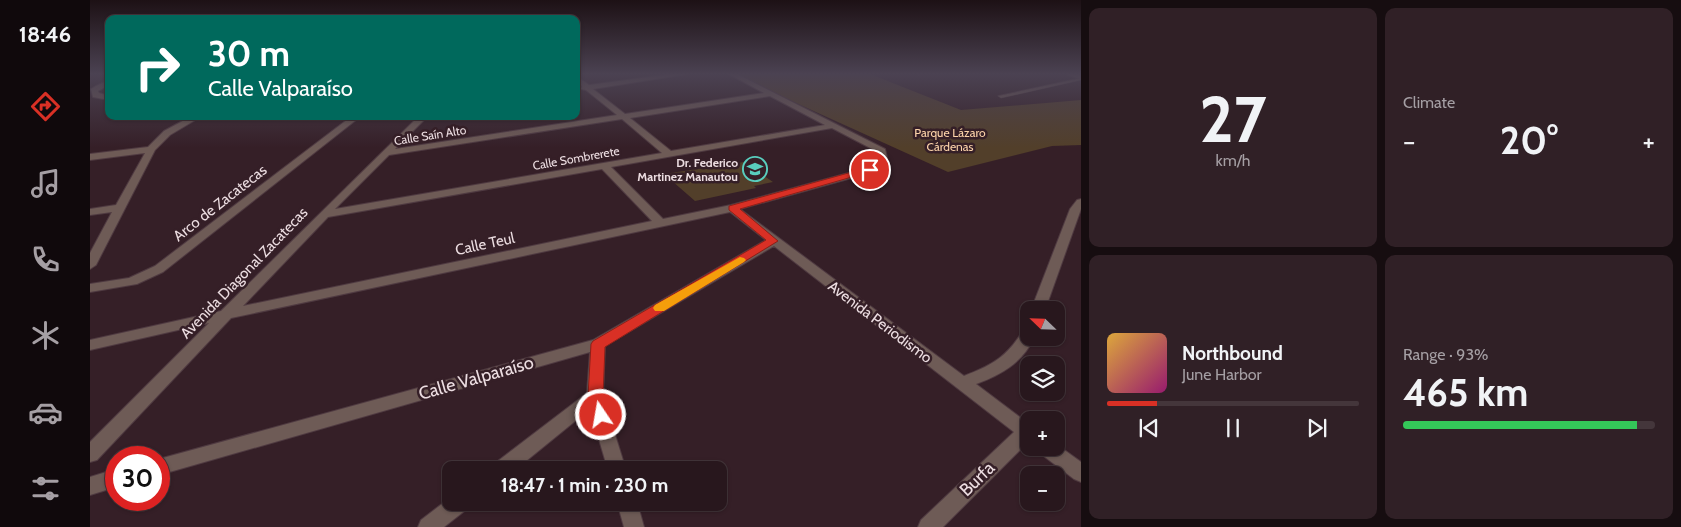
<!DOCTYPE html>
<html lang="en">
<head>
<meta charset="utf-8">
<style>
  body { margin:0; font-family:Cabin,sans-serif; background:#302026; color:#f1f3f6; height:100vh; display:flex; flex-direction:column; font-size:19px; white-space:nowrap }
  * { box-sizing:border-box; margin:0 }
  p { font-size:16px; color:#a59fa4 }
  .icon { flex:none; width:28px; height:28px; fill:none; stroke:currentColor; stroke-width:2; stroke-linecap:round; stroke-linejoin:round }
  .map { position:relative; flex:1; overflow:hidden }
  .sheet { display:flex; flex-direction:column; gap:8px; padding:8px; background:#160d10; width:600px }
  .sheet>* { flex:none }
  .hud { position:absolute; left:15px; top:15px; width:475px; height:105px; border-radius:10px; box-shadow:0 1px 4px #0004,0 0 0 1px #44363b; background:#00695c; color:#fff; overflow:hidden }
  .needle { width:32px; rotate:293deg }
  .tools { position:absolute; left:930px; top:301px; display:grid; gap:10px }
  .tools a { display:grid; place-items:center; width:45px; height:45px; border-radius:10px; background:#28171d; box-shadow:0 1px 4px #0004,0 0 0 1px #44363b; font-size:25px }
  .speed { position:absolute; left:15px; top:446px; display:flex; gap:10px; font-size:25px; font-weight:700; text-align:center }
  .speed>* { display:grid; place-content:center; width:65px; height:65px; border-radius:50%; background:#28171d; box-shadow:0 1px 4px #0004,0 0 0 1px #44363b; line-height:1 }
  .speed .limit { border:8px solid #d22; background:#fff; color:#111 }
  .pin { position:absolute; display:grid; place-items:center; width:42px; height:42px; color:#fff; margin:-21px; border:2px solid #fff; border-radius:50%; box-shadow:0 1px 5px #0007 }
  .me { position:absolute; width:55px; margin:-28px; rotate:348deg; stroke-linejoin:round; filter:drop-shadow(0 0 4px #0008) }
  .turn { display:flex; align-items:center; gap:18px; height:105px; padding:0 20px; font-size:22px }
  .turn .icon { width:65px; height:65px; stroke-width:2.5 }
  .turn b { display:block; font-size:35px; line-height:42px }
  .big { font-size:38px; font-weight:700; line-height:1.1 }
  .sheet .card { flex:1; display:flex; flex-direction:column; justify-content:center; gap:8px; min-width:0; padding:0 18px; border-radius:10px; background:#302026 }
  .sheet .dial { align-items:center; gap:0 }
  .dial b { font-size:65px; line-height:1 }
  .song { display:flex; align-items:center; gap:15px }
  .cover { width:60px; height:60px; border-radius:8px; background:linear-gradient(135deg,hsl(40 70% 55%),hsl(320 70% 35%)) }
  .played { height:5px; border-radius:2px; background:linear-gradient(90deg,#d93025 20%,#44363b 20%) }
  .keys { display:flex; justify-content:space-around; direction:ltr }
  .heat { display:flex; justify-content:space-between; align-items:center; font-size:28px; direction:ltr }
  .charge { height:8px; border-radius:4px; background:linear-gradient(90deg,#34c759 93%,#44363b 0) }
  .sheet .tiles { flex:1; display:grid; gap:8px; grid-template-columns:repeat(2,1fr) }
  .trip { position:absolute; left:352px; top:461px; width:285px; height:50px; border-radius:10px; background:#28171d; box-shadow:0 1px 4px #0004,0 0 0 1px #44363b; font-weight:700; line-height:50px; text-align:center }
  main { display:flex; flex:1; min-height:0 }
  .dock { display:flex; flex-direction:column; width:90px; justify-content:space-around; align-items:center; background:#10090c; color:#a59fa4 }
  .dock .icon { width:35px; height:35px }
  .dock .active { color:#d93025 }
  .dock b { font-size:22px; color:#f1f3f6 }
  .map>svg:first-child { display:block }
  .green { fill:#523f2a }
  .lines { fill:none; stroke-linecap:round; stroke-linejoin:round }
  .service-casing { stroke:#4f3a41; stroke-width:1 }
  .minor-casing { stroke:#4f3a41; stroke-width:2 }
  .service { fill:#6e5b56; fill-rule:evenodd }
  .minor { fill:#6e5b56; fill-rule:evenodd }
  .shaded-wall { fill:#3f273b }
  .route { fill:#d93025; stroke:#8d1f18 }
  .slow { fill:#f59e0b }
  .labels { text-anchor:middle; dominant-baseline:central; stroke-width:5; stroke-linejoin:round; paint-order:stroke }
  .far-park-label { font-size:12px; fill:#fcd3a9; stroke:#351f27 }
  .far-street-label { font-size:12px; fill:#ecdde1; stroke:#351f27 }
  .far-poi-label { font-size:12px; font-weight:bold; fill:#ecdde1; stroke:#351f27; text-anchor:end }
  .street-label { font-size:15px; fill:#ecdde1; stroke:#351f27 }
  .near-street-label { font-size:18px; fill:#ecdde1; stroke:#351f27 }
</style>
</head>
<body>
<main>
<nav class="dock">
<b>18:46</b>
<svg class="icon active" aria-label="directions" viewBox="0 0 24 24"><path d="M12 3l9 9-9 9-9-9zM9 14v-3h6M13 9l2 2-2 2"/></svg>
<svg class="icon" aria-label="music" viewBox="0 0 24 24"><path d="M9 18V5l10-2v13"/><circle cx="6" cy="18" r="3"/><circle cx="16" cy="16" r="3"/></svg>
<svg class="icon" aria-label="phone" viewBox="0 0 24 24"><path d="M5 4h4l2 5-3 2q2 4 5 5l2-3 5 2v4C11 20 4 13 5 4z"/></svg>
<svg class="icon" aria-label="climate" viewBox="0 0 24 24"><path d="M12 3v18M4 7l16 10M4 17L20 7"/></svg>
<svg class="icon" aria-label="car" viewBox="0 0 24 24"><path d="M5 17H2v-5l4-1 3-4h7l3 4 3 1v5h-3M9 17h6M6 11h13"/><circle cx="7" cy="17" r="2"/><circle cx="17" cy="17" r="2"/></svg>
<svg class="icon" aria-label="filters" viewBox="0 0 24 24"><path d="M4 7h16M4 17h16"/><circle cx="9" cy="7" r="2"/><circle cx="15" cy="17" r="2"/></svg>
</nav>
<div class="map">
<svg width="991" height="527" viewBox="0 0 991 527">
  <rect width="100%" height="100%" fill="#351f27"/>
  <path class="green" d="M642 74H780L871 110 991 100V145L962 146 858 172Z
    M654 162 683 182 664 186 666 188 605 201 574 174Z"/>
  <g class="lines">
    <defs>
      <path id="service" d="M991 78V80L911 98 908 96Z"/>
      <path id="minor" d="M581 74H597L503 89 535 114 674 93 639 74H647L795 149 798 162 783 172 650 209 874 376C903 365 918 356 934 329L939 328V338H944C932 363 911 375 886 384L939 424V441L853 527H828L831 520 924 432 684 246 515 346 513 396 536 470H518L500 409 425 470H402L404 464 497 393 500 352 69 475V459L503 340 676 240 640 212 141 318 7 460 0 462V442L119 323 0 350V340L131 311 329 116H338L305 149 527 115 496 90 491 89 492 86 486 82V76L499 85ZM680 96 735 125 581 151 540 118ZM532 119 572 153 245 209 299 155ZM742 128 788 152V161L777 168 641 205 573 219 521 167ZM512 169 562 221 153 306 238 217Z
        M977 74 991 75V79L978 75Z
        M19 80V85L8 91 9 93 19 96V100L3 97 1 89 6 86Z
        M102 116H112L80 135 65 150 6 265 0 269V253L22 212 0 215V209L26 205 55 153 0 160V154L58 147 74 131Z
        M262 116H271L73 272 47 284 0 292V284L39 278 65 266Z
        M991 199V209L955 310H941L980 209 987 200Z
        M966 444 991 462V482L984 479 951 454 948 448H966Z
        M26 469V487L0 495V477Z
        M361 497V502H380L377 509 354 527H328L331 520Z
        M527 502H547L554 527H534Z"/>
    </defs>
    <use href="#service" class="service-casing"/>
    <use href="#minor" class="minor-casing"/>
    <use href="#service" class="service"/>
    <use href="#minor" class="minor"/>
  </g>
  <path class="shaded-wall" d="M828 74H839L827 76Z"/>
  <linearGradient id="sky" x2="0" y2="1"><stop stop-color="#1d1115"/><stop offset="0.5" stop-color="#4b4252"/><stop offset="1" stop-color="#4b4252" stop-opacity="0"/></linearGradient>
  <rect width="991" height="148" fill="url(#sky)"/>
  <path class="route" d="M780 167 783 168V171L650 209 688 241 515 347 513 396 519 415 516 419 511 421 505 419 498 396 501 344 503 341 676 240 639 210V206Z"/>
  <path class="slow" d="M650 257 654 258 656 260 654 262 574 311H565L563 308 565 305Z"/>
  <defs>
    <symbol id="school-ring" viewBox="-11 -11 22 22"><circle r="9.5" fill="#351f27" stroke="#59cebe" stroke-width="1.5"/><path d="M0-5L7-2L0 1L-7-2ZM-4 1L0 2.5L4 1V4Q0 6-4 4Z" fill="#59cebe"/></symbol>
  </defs>
  <g fill-rule="evenodd">
    <use href="#school-ring" x="651" y="155" width="28" height="28"/>
  </g>
  <g class="labels">
    <g class="far-park-label">
      <text x="860" y="132">Parque Lázaro<tspan x="860" dy="14">Cárdenas</tspan></text>
    </g>
    <g class="far-street-label">
      <text transform="translate(340 135) rotate(-9)">Calle Saín Alto</text>
      <text transform="translate(486 158) rotate(-10)">Calle Sombrerete</text>
    </g>
    <g class="far-poi-label">
      <text x="648" y="162">Dr. Federico<tspan x="648" dy="14">Martinez Manautou</tspan></text>
    </g>
    <g class="street-label">
      <text transform="translate(130 203) rotate(-38)">Arco de Zacatecas</text>
      <text transform="translate(395 244) rotate(-12)">Calle Teul</text>
      <text transform="translate(154 273) rotate(-46)">Avenida Diagonal Zacatecas</text>
      <text transform="translate(790 322) rotate(37)">Avenida Periodismo</text>
    </g>
    <g class="near-street-label">
      <text transform="translate(386 378) rotate(-16)">Calle Valparaíso</text>
      <text transform="translate(887 479) rotate(-44)">Burfa</text>
    </g>
  </g>
</svg>
<div class="tools">
<a><svg class="needle" viewBox="-14 -14 28 28"><path d="M0-13l5 13h-10z" fill="#e53935"/><path d="M0 13l5-13h-10z" fill="#a59fa4"/></svg></a>
<a><svg class="icon" aria-label="layers" viewBox="0 0 24 24"><path d="M12 4l9 5-9 5-9-5zM3 14l9 5 9-5"/></svg></a>
<a>+</a>
<a>−</a>
</div>
<div class="speed"><div class="limit">30</div></div>
<div class="pin" style="left:780px;top:170px;background:#d93025"><svg class="icon" aria-label="arrive" viewBox="0 0 24 24"><path d="M6 21V4h12l-3 4 3 4H6"/></svg></div>
<svg class="me" style="left:511px;top:415px" viewBox="-20 -20 40 40"><circle r="17" fill="#d93025" stroke="#fff" stroke-width="3"/><path d="M0-11L8 9 0 5-8 9z" fill="#fff"/></svg>
<div class="trip">18:47 · 1 min · 230 m</div>
<div class="hud">
<div class="turn"><svg class="icon" aria-label="right" viewBox="0 0 24 24"><path d="M7 20v-9h11M14 6l5 5-5 5"/></svg><div><b>30 m</b>Calle Valparaíso</div></div>
</div>
</div>
<section class="sheet">
<div class="tiles">
<div class="card dial"><b>27</b><p>km/h</p></div>
<div class="card"><p>Climate</p>
<div class="heat"><a>−</a><b class="big">20°</b><a>+</a></div>
</div>
<div class="card">
<div class="song"><i class="cover"></i><div><b>Northbound</b><p>June Harbor</p></div></div>
<div class="played"></div>
<div class="keys"><svg class="icon" aria-label="previous" viewBox="0 0 24 24"><path d="M18 5L8 12l10 7zM5 5v14"/></svg><svg class="icon" aria-label="pause" viewBox="0 0 24 24"><path d="M8 5v14M16 5v14"/></svg><svg class="icon" aria-label="next" viewBox="0 0 24 24"><path d="M6 5l10 7-10 7zM19 5v14"/></svg></div>
</div>
<div class="card"><p>Range · 93%</p><b class="big">465 km</b><div class="charge"></div></div>
</div>
</section>
</main>
</body>
</html>
